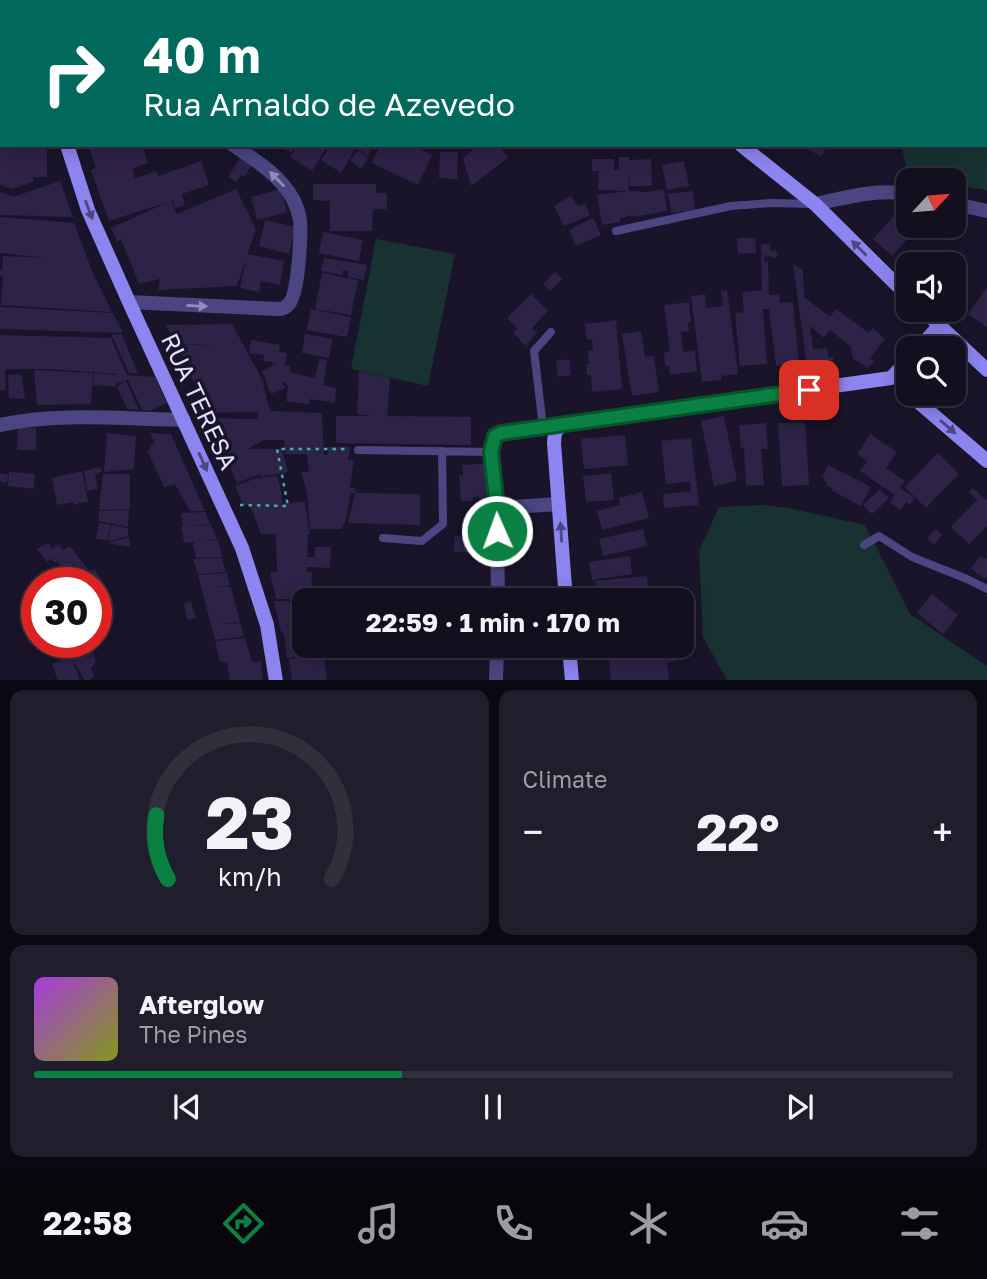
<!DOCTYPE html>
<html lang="en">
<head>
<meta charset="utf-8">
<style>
  body { margin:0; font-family:"Golos Text",sans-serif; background:#201d2c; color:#f1f3f6; height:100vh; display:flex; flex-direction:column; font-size:26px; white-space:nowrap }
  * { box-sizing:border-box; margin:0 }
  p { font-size:23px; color:#9d9ca4 }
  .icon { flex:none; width:38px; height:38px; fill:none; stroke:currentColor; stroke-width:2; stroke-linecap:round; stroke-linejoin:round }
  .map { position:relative; height:680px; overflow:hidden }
  .panel { display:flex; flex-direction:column; gap:10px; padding:10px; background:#0a0811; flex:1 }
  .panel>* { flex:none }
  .hud { position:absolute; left:0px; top:0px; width:987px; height:147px; box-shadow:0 4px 18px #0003,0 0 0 2px #322f3d; background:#00695c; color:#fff; overflow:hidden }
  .needle { width:46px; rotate:64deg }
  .controls { position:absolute; left:896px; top:168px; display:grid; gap:14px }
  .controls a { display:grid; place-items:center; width:70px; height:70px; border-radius:14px; background:#130f1f; box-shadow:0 4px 18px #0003,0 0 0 2px #322f3d; font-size:35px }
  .speed { position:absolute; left:21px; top:567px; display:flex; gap:14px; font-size:35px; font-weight:700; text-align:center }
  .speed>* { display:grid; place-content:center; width:91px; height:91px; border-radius:50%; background:#130f1f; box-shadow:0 4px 18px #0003,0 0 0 2px #322f3d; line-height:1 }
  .speed .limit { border:10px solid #d22; background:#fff; color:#111 }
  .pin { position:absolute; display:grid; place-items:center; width:60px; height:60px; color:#fff; margin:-30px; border-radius:14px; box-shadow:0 4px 10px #0006 }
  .me { position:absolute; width:77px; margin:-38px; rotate:358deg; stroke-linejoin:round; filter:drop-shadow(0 0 5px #0008) }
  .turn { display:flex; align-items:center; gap:24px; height:147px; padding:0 28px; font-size:32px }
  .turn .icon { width:91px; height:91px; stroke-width:2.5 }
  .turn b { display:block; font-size:49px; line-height:60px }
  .big { font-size:52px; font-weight:700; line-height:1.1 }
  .panel .widget { flex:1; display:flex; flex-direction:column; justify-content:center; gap:10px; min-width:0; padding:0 24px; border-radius:14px; background:#201d2c }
  .panel .dial { align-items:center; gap:0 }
  .dial svg { height:182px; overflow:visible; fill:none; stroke:#322f3d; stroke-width:7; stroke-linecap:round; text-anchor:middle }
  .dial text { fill:#f1f3f6; stroke:none }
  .song { display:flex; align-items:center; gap:21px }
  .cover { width:84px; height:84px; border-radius:10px; background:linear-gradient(135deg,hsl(280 70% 55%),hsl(70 70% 35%)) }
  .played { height:7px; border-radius:4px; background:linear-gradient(90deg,#0b8043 40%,#322f3d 40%) }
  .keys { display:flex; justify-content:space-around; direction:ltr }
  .heat { display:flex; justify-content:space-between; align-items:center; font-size:38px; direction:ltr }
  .panel .tiles { flex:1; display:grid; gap:10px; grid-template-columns:1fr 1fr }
  .widget:last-child { grid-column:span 2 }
  .trip { position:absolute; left:292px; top:588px; width:402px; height:70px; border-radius:14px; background:#130f1f; box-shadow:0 4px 18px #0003,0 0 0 2px #322f3d; font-weight:700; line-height:70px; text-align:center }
  .menu { display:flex; height:112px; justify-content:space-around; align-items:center; background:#08060c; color:#9d9ca4 }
  .menu .icon { width:49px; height:49px }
  .menu .current { color:#0b8043 }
  .menu b { font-size:32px; color:#f1f3f6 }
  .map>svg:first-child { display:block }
  .green { fill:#183232 }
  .building { fill:#2c2347 }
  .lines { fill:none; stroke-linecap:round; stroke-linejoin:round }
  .path { stroke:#41aead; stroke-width:2.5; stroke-dasharray:3.5 5; stroke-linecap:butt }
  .service { stroke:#4b4682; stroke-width:8 }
  .minor { stroke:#4b4682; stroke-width:14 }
  .secondary { stroke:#8c84ef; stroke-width:14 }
  .oneway { fill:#908bb8 }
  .oneway2 { fill:#4d4682 }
  .route-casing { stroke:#07532c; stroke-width:18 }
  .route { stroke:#0b8043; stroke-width:12 }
  .labels { text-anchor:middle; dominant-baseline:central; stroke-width:7; stroke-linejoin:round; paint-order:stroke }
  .street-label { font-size:24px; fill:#e5e0fb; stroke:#191429 }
</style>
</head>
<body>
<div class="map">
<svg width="987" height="681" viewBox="0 0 987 681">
  <rect width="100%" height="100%" fill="#191429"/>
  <path class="green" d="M358 0H542L540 2H359Z
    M827 0H987V190L954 185V180H922L909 178 901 145H985V2H828Z
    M376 239 455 254 428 386 351 369Z
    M765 505 793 509 865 525 910 614 987 666V680H727L703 637 699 551 719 507Z"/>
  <path class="building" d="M0 145H47V177H33V182L12 189 0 185Z
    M88 145H142L148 163 132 169 135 178 157 171 158 176 201 161 209 185 182 194 185 205 175 208 173 200 171 201 177 214 236 189 256 229 237 286 158 290 160 279 139 284 121 239 117 241 111 228 168 202 109 221 91 170 96 168Z
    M278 145H295L291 153Z
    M297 145H328L312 171 290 157Z
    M330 145H349L355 149 341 173 321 160Z
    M353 145H374L368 156Z
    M380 145H412L432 155 418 185 372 163Z
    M478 145H499L508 158 471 186 463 158Z
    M801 145H828L821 157Z
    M358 150 368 158 361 169 350 160Z
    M440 152H458L457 179 439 178Z
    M619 157H629V160L651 159 652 186H630L629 168V191L598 190 599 171H592V159H614V170H619Z
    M240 158 252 165 244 177 241 175 236 182 228 177Z
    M684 161 689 186 667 190 662 165Z
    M60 181 73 217 0 215V192L13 197Z
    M313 184H376V193H387V209H373L372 231H330V201L313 200Z
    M281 189 287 212 257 220 251 197Z
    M664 189 667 211 633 217V215L620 218V222L602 225 597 195 629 191 646 192Z
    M693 191 695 210 671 213 668 194Z
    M571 196 578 206 585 203 590 215 564 226 554 206Z
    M908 200V226H916L913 229 915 231 892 256 873 239Z
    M0 217 74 223 92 271 112 312 1 305 3 277 0 276V270H2L3 256 46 258 0 253Z
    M593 218 601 235 576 246 569 230Z
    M265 220 296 227 289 254 259 246Z
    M323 232 363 240 359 261 319 253Z
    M737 238H755L756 253 738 254Z
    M761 244H770V250L778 252 776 258 764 255V262H768L769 295 779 294 780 303 793 302 799 364 776 366 769 309H763L767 364 740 366 735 313 744 312 742 292 762 290Z
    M247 254 284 261 280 285 261 281 259 292 240 288Z
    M324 258 367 265 364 280 348 277V271L343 270V275L321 271Z
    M793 264 803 270 804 297 830 317 836 309 869 333 873 328 885 339 870 358 874 361 868 368 853 359 851 347 830 330 824 338 810 326 813 349 827 348 828 357H833L834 366 829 367 830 377 809 381Z
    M555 272 562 279 550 291 543 284Z
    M322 273 358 280 351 315 315 309Z
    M987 287V327L968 314Z
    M727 290 738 374 721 376 722 380 702 382 691 296 705 294 706 308 723 306 721 291Z
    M531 294 548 311 532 328 537 333 526 346 513 333 517 328 507 318Z
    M689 302 691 323H688L689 331 681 332 683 352 695 350 697 371 670 375 669 366H665L664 352 670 351 664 305Z
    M0 307 113 313 123 333 0 329Z
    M311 309 351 317 347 337 307 330Z
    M616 320 622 389 592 392 591 375H587L586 364H589L588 351H593L592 339 587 340 585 324Z
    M232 324 265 385H263L270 411 322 413 324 454 328 455V447H350L348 460H354L350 488H355V493H350L347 516 342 529H310L307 492 301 472H309L307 454H285L284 440H264L247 449H282L288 472 261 477 260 474 237 483 209 418 258 419V412L207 413 177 345 212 344H176L166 325Z
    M641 331 645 357 654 356 659 392 632 396 622 334Z
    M111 334 122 335 138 374 129 373Z
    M305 334 333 339 329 358 302 353Z
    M0 335 111 338 127 375 155 377 167 403 150 411 142 410 128 380 131 378 116 384V387L93 385 94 373 117 375V374L48 369H5L6 390H0Z
    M251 340 280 345 279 352 287 353 285 365 290 366 289 372 315 378 319 359 327 360 323 385 336 388 335 403 310 399 309 404 286 401 288 386 286 385V382H282L285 388 271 394 262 371 277 363 263 361 264 355 249 353Z
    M569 359 571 375 558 377 556 361Z
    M34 370 93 373 91 404 37 405Z
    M359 371 390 378 387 416 471 417V445L336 443V416H373L357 414Z
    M21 374 25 399 9 398 8 375Z
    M126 381 139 410 127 409 117 387Z
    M724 416 737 481 714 486 701 421Z
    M805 422 809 485 782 486 778 423Z
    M766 423 768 449H761L764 485 746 486 744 448H741L739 425Z
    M18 428H36V450H17Z
    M107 433 136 436 134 469 104 472Z
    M150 433 171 434 205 511H190L175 484 164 487 147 450 151 448 150 445 155 443Z
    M870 434 897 452 886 468 905 481 900 488 915 498 910 505 906 502 900 510 890 503 895 495 860 471 867 461 857 454Z
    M625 435 628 465 584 469 581 439Z
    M691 438 699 505 664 508 663 494 691 491 690 481 666 484 661 441Z
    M938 453 959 474 926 508 905 487Z
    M489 463 491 498 479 499V496L473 497V501H461L459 475H463L462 465Z
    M828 465 871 487 861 506 831 490 832 488 826 485 827 483 824 480 825 478 822 477Z
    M100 467 102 472 95 474 98 489 87 491 84 471Z
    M82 471 88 501 74 505 73 502 57 505 52 478Z
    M9 472 35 474 34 489 8 486Z
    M0 473 8 475 7 483 0 481Z
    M611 473 614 500 586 502 583 476Z
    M103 474H130V509L99 510Z
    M278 476 283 503 305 502 310 535 308 534 307 557H315V547H331L330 568 307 567V572H312L311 599H276L270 572H277L276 534H261L250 505H243L235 486 257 478Z
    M973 488 987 501V526L969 544 951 527 977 500 969 492Z
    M880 489 889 498 872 514 863 505Z
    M642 492 649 518 602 530 597 511 620 505 619 498Z
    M355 493 420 494V525L348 523Z
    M129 510 128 527 99 521V511Z
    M205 512 210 524 187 526 211 525 217 539 202 542 218 540 222 557 196 558 193 542 184 543 181 526H183L181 513Z
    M99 523 111 525 107 540 96 539Z
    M112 525 128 528V536L110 541 108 540Z
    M643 529 647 546 603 556 599 539Z
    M935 529 942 535 934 545 927 538Z
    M455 536 481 537V553L454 552Z
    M129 537 130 547 107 543 114 541Z
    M48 543 52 549 59 545 63 550 70 546 89 571 82 576 73 564 63 573 57 561 55 563 51 559 47 562 37 549Z
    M630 556 632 574 592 580 589 562Z
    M980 556 987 559V577L985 579 971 569Z
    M222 558 226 572 198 574 193 559Z
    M94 569 103 581 96 586V583H75Z
    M76 570 81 577 73 583H68L61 575Z
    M227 573 230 586 215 587H231L240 622 219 624 241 623 244 636 215 640 198 575Z
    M647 576 649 592 612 596V600H600V598L597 599 595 581Z
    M104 583 112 596 100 604 96 598V588Z
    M932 594 958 615 943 634 917 613Z
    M274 601 304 602V646H336L337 653 324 654 327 681H292L289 659 312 655 287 658 284 633 281 632Z
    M191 602 196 618 187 620 184 603Z
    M245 638 252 662 261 661 263 681H230L227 662H220L215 641Z
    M56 642H87L89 647 94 644 96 648 92 650 94 654 81 661 94 655 96 662 91 668 94 676 88 681H85L72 658 76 656 72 650 63 655Z
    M666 646H675L676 661 667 662 669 680 611 681 609 653 666 650Z
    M71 656 80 681H58L52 664Z"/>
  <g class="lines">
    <path class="path" d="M240 505 288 506 277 449H346"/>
    <path class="service" d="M616 231 731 206 771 203 812 204
      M543 427 534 351 551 332
      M358 450 491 452
      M383 538 422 541 443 524 442 451
      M864 545 879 536 912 557 967 579 987 589"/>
    <path class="minor" d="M815 204C844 198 879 188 908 194
      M954 204 987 211
      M129 302 278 309C282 309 285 308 288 305 299 295 301 235 300 220 299 214 296 205 293 199 280 175 255 160 233 145
      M0 425C57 412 125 419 184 420
      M497 508 559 504
      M498 600 497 508 491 452C492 443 493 437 501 433L563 424
      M496 681 497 646"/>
    <path class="secondary" d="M249 0 251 2
      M53 2V0
      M67 145 88 210 129 302 242 548 267 625 276 681
      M741 145 815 204 908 296
      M923 310 987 370
      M919 348 940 325
      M891 378 908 360
      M909 394 987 461
      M566 600 554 443 555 432 563 424 891 378
      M569 646 572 681"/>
  </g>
  <defs><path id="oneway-solid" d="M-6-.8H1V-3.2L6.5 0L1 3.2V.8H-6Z" transform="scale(1.75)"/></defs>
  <g class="oneway">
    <use href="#oneway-solid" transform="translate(277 179) rotate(-134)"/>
    <use href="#oneway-solid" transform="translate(197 306) rotate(3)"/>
  </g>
  <g class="oneway2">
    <use href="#oneway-solid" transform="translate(89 210) rotate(69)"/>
    <use href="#oneway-solid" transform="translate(859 248) rotate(-135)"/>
    <use href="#oneway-solid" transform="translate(948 427) rotate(41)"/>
    <use href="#oneway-solid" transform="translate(203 462) rotate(66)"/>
    <use href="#oneway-solid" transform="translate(561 532) rotate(-94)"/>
  </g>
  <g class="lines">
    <defs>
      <path id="route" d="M497 531V508L491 452 495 436 501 433 809 390"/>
    </defs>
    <use href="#route" class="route-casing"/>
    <use href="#route" class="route"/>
  </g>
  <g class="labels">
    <g class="street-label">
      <text transform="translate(200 401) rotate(65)">RUA TERESA</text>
    </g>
  </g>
</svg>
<div class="controls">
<a><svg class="needle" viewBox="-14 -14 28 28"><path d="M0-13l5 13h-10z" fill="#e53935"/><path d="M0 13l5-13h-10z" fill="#9d9ca4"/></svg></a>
<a><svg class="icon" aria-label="sound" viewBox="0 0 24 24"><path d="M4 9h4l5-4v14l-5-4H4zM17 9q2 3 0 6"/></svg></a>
<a><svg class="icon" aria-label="search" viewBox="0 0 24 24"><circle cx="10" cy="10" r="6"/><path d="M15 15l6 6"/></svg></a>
</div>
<div class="speed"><div class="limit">30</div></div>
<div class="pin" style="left:809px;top:390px;background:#d93025"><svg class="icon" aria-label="arrive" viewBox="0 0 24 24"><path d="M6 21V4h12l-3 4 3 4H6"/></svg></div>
<svg class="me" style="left:497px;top:531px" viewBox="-20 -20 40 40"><circle r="17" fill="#0b8043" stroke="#fff" stroke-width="3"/><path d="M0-11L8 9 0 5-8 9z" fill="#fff"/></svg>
<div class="trip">22:59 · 1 min · 170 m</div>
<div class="hud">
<div class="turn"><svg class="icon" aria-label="right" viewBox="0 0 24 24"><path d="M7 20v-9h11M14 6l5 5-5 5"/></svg><div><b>40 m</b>Rua Arnaldo de Azevedo</div></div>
</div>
</div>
<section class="panel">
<div class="tiles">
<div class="widget dial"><svg viewBox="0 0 100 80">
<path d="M14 69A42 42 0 1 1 86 69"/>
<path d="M14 69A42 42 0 0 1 9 41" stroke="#0b8043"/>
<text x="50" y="56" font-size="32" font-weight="700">23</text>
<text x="50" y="72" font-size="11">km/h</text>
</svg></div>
<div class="widget"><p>Climate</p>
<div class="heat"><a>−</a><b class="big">22°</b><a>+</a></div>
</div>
<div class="widget">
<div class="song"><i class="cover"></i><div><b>Afterglow</b><p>The Pines</p></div></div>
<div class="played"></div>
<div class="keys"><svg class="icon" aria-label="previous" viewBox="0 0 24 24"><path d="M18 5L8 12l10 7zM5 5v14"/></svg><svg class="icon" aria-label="pause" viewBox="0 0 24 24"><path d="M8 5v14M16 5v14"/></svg><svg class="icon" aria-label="next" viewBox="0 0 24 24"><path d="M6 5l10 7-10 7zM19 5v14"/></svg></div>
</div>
</div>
</section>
<nav class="menu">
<b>22:58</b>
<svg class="icon current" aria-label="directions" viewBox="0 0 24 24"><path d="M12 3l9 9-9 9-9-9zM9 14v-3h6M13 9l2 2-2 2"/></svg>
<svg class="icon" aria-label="music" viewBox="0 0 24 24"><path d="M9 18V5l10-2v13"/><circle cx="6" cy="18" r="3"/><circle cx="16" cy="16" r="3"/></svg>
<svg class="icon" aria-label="phone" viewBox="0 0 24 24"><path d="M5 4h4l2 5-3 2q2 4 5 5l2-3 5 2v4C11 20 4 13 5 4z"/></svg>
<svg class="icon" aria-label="climate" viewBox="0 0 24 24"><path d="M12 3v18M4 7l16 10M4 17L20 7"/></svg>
<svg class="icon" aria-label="car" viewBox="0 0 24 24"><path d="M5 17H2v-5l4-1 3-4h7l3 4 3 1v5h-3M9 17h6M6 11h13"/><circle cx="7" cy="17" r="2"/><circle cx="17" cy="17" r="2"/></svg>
<svg class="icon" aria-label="filters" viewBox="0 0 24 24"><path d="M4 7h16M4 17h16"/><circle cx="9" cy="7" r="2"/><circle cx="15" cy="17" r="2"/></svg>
</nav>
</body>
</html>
